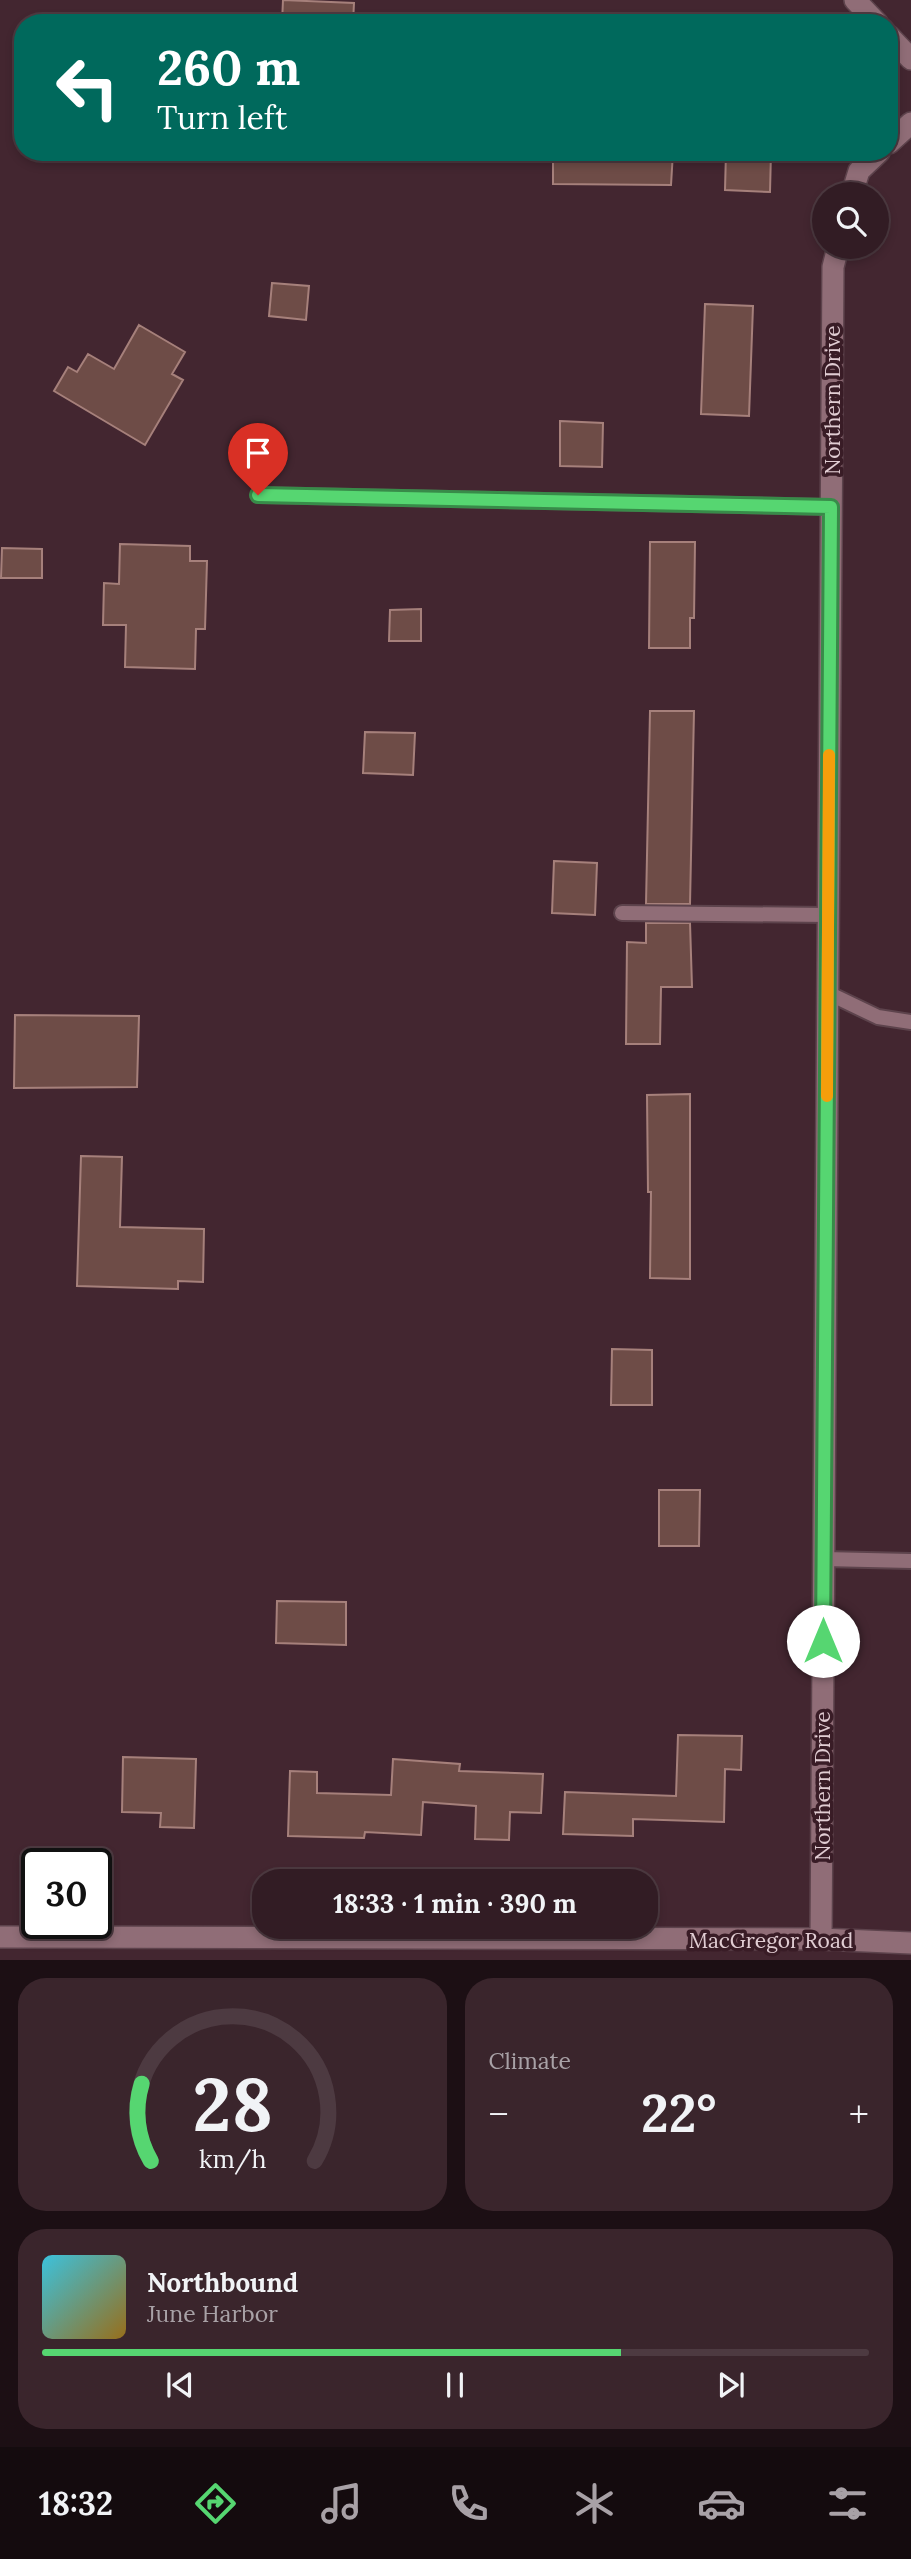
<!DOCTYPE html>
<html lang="en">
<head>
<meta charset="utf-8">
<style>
  body { margin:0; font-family:Lora,serif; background:#3a252c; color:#f1f3f6; height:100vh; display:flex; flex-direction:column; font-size:26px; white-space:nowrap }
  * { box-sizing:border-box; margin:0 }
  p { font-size:23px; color:#a8a1a6 }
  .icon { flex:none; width:38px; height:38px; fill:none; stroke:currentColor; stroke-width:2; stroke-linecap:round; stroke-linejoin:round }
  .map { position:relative; height:1960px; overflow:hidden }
  .drawer { display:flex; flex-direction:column; gap:18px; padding:18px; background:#1c0f14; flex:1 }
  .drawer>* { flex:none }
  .hud { position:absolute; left:14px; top:14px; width:884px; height:147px; border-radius:28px; box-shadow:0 4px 10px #0003,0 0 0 2px #4d3a41; background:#00695c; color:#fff; overflow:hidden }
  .buttons { position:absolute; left:812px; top:182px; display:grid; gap:14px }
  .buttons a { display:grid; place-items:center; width:77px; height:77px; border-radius:50%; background:#321c24; box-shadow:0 4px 10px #0003,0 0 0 2px #4d3a41; font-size:35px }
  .speed { position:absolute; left:21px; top:1848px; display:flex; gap:14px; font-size:35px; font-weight:700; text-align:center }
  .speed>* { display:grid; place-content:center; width:91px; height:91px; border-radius:50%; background:#321c24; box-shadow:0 4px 10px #0003,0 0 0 2px #4d3a41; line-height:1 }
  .speed .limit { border:4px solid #111; border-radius:10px; background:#fff; color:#111 }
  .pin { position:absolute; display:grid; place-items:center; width:60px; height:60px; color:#fff; margin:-72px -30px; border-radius:50% 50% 50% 0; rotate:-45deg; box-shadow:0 0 7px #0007 }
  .pin .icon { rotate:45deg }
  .me { position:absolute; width:77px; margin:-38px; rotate:0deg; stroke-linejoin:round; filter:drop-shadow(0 0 5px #0008) }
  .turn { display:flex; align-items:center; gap:24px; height:147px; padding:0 28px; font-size:32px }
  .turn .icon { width:91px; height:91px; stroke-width:2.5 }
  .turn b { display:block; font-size:49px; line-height:60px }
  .big { font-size:52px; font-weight:800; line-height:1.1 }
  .drawer .card { flex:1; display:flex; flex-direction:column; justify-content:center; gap:10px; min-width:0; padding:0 24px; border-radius:28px; background:#3a252c }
  .drawer .dial { align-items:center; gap:0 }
  .dial svg { height:182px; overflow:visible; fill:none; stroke:#4d3a41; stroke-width:7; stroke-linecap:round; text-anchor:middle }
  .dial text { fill:#f1f3f6; stroke:none }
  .song { display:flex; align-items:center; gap:21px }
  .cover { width:84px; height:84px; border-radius:10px; background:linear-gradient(135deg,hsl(190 70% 55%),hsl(40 70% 35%)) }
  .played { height:7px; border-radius:4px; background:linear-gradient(90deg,#56d671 70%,#4d3a41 70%) }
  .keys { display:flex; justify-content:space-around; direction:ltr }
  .heat { display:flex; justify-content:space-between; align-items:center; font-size:38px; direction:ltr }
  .drawer .tiles { flex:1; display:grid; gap:18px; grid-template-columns:1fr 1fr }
  .card:last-child { grid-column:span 2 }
  .trip { position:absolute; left:252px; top:1869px; width:406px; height:70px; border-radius:28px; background:#321c24; box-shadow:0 4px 10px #0003,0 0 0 2px #4d3a41; font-weight:800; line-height:70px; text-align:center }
  .tabs { display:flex; height:112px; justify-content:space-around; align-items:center; background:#140b0e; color:#a8a1a6 }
  .tabs .icon { width:49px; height:49px }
  .tabs .current { color:#56d671 }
  .tabs b { font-size:32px; color:#f1f3f6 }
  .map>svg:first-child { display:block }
  .building { fill:#6e4c47; stroke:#a6807b; stroke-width:2 }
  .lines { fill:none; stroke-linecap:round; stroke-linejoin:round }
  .lane-casing { stroke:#5d434c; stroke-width:18 }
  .street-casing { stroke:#5d434c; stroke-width:24 }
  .lane { stroke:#906d77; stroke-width:14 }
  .street { stroke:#906d77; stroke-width:21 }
  .route-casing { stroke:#388b49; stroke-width:18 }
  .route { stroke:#56d671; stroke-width:12 }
  .slow { stroke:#f59e0b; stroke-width:12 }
  .labels { text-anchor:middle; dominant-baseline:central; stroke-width:7; stroke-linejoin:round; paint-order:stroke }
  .street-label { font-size:21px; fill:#e1cdd3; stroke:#391c26 }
</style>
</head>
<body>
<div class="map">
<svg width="911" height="1961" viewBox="0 0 911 1961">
  <rect width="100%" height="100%" fill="#432630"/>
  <path class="building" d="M283 0 354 3 353 23H282Z
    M553 152H673L671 185 553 184Z
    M726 152H771L770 192 725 190Z
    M272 283 309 286 306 320 269 316Z
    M705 304 753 306 749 416 701 414Z
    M139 325 185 352 172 374 183 380 145 445 54 391 68 367 77 372 88 354 114 369Z
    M560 421 603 423 602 467 560 466Z
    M650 542H695L694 618H690V648H649Z
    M120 544 190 546V561H207L205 629H196L195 669 125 667 126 625H103L104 583 119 584Z
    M2 548 42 549V578H1Z
    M421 609V641H389L390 610Z
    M650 711H694L690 904H646Z
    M365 732 415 733 413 775 363 773Z
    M554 861 597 863 595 915 552 913Z
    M646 923H690L692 987H661L660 1044H626L627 942 646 943Z
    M15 1015 139 1016 137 1087 14 1088Z
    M690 1094V1279L650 1278 651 1192H648L647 1095Z
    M81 1156 122 1157 120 1227 204 1229 203 1282 178 1281V1289L77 1286Z
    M612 1349 652 1350V1405H611Z
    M659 1490H700L699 1546H659Z
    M277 1601 346 1602V1645L276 1643Z
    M678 1735 742 1736 741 1770 725 1769 724 1822 633 1819V1836L563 1834 565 1792 676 1796Z
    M123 1757 196 1759 194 1828 160 1827 161 1813 122 1812Z
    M393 1759 460 1764 459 1771 543 1774 541 1813 510 1812 509 1840 475 1839 476 1806 423 1802 421 1835 365 1832 364 1838 288 1836 290 1771 317 1772V1793L391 1795Z"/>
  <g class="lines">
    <defs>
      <path id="lane" d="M258 495 831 507
        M622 913 828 915
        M828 993 878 1017 911 1022
        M824 1559 911 1561"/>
      <path id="street" d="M855 0 877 23
        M889 36 911 59
        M889 143 911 123
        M852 194 859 171 879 152
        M0 1937 821 1939 911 1943
        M821 1939 833 267 838 247"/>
    </defs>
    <use href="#lane" class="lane-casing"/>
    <use href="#street" class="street-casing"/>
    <use href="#lane" class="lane"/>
    <use href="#street" class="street"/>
  </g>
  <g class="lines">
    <defs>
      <path id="route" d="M258 495 831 507 823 1641"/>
    </defs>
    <use href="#route" class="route-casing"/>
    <use href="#route" class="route"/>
    <path class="slow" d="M827 1096 829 755"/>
  </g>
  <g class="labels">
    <g class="street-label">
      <text transform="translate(832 400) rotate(-90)">Northern Drive</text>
      <text transform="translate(822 1786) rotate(-90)">Northern Drive</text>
      <text x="771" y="1940">MacGregor Road</text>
    </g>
  </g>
</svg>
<div class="buttons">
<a><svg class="icon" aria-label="search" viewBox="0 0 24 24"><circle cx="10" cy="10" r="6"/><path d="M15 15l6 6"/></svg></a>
</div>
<div class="speed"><div class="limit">30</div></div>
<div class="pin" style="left:258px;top:495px;background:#d93025"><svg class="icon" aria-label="arrive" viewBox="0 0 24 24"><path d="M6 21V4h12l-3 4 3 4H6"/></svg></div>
<svg class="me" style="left:823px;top:1641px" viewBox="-20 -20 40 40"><circle r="19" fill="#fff"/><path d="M0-13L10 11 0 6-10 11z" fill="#56d671"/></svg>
<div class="trip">18:33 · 1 min · 390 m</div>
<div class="hud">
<div class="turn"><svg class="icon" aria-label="left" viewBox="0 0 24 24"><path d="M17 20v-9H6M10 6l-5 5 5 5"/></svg><div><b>260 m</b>Turn left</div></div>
</div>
</div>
<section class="drawer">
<div class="tiles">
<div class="card dial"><svg viewBox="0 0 100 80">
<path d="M14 69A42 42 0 1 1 86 69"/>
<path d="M14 69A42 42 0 0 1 10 35" stroke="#56d671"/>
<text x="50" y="56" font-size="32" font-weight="700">28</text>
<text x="50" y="72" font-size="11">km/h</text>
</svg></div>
<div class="card"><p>Climate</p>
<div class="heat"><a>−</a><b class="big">22°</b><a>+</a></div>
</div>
<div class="card">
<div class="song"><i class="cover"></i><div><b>Northbound</b><p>June Harbor</p></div></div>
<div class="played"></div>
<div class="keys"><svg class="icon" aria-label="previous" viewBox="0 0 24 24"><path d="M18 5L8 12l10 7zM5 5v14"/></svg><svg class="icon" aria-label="pause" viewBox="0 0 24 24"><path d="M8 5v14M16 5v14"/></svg><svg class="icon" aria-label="next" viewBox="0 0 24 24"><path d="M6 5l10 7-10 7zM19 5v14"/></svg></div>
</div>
</div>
</section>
<nav class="tabs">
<b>18:32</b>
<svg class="icon current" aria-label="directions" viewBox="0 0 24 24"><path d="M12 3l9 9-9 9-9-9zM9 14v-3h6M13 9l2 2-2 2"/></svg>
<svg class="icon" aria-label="music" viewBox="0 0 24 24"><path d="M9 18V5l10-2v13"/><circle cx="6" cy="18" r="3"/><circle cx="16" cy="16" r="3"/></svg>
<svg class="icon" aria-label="phone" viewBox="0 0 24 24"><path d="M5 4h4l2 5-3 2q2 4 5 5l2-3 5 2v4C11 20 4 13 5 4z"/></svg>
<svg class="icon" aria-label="climate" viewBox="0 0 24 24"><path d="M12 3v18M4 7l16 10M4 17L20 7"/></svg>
<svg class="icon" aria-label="car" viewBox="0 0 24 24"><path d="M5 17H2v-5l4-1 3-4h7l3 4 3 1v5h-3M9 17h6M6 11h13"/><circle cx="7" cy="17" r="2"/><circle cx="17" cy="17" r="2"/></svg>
<svg class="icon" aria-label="filters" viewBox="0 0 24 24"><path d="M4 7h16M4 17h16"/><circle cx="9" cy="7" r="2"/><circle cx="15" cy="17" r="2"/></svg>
</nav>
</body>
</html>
